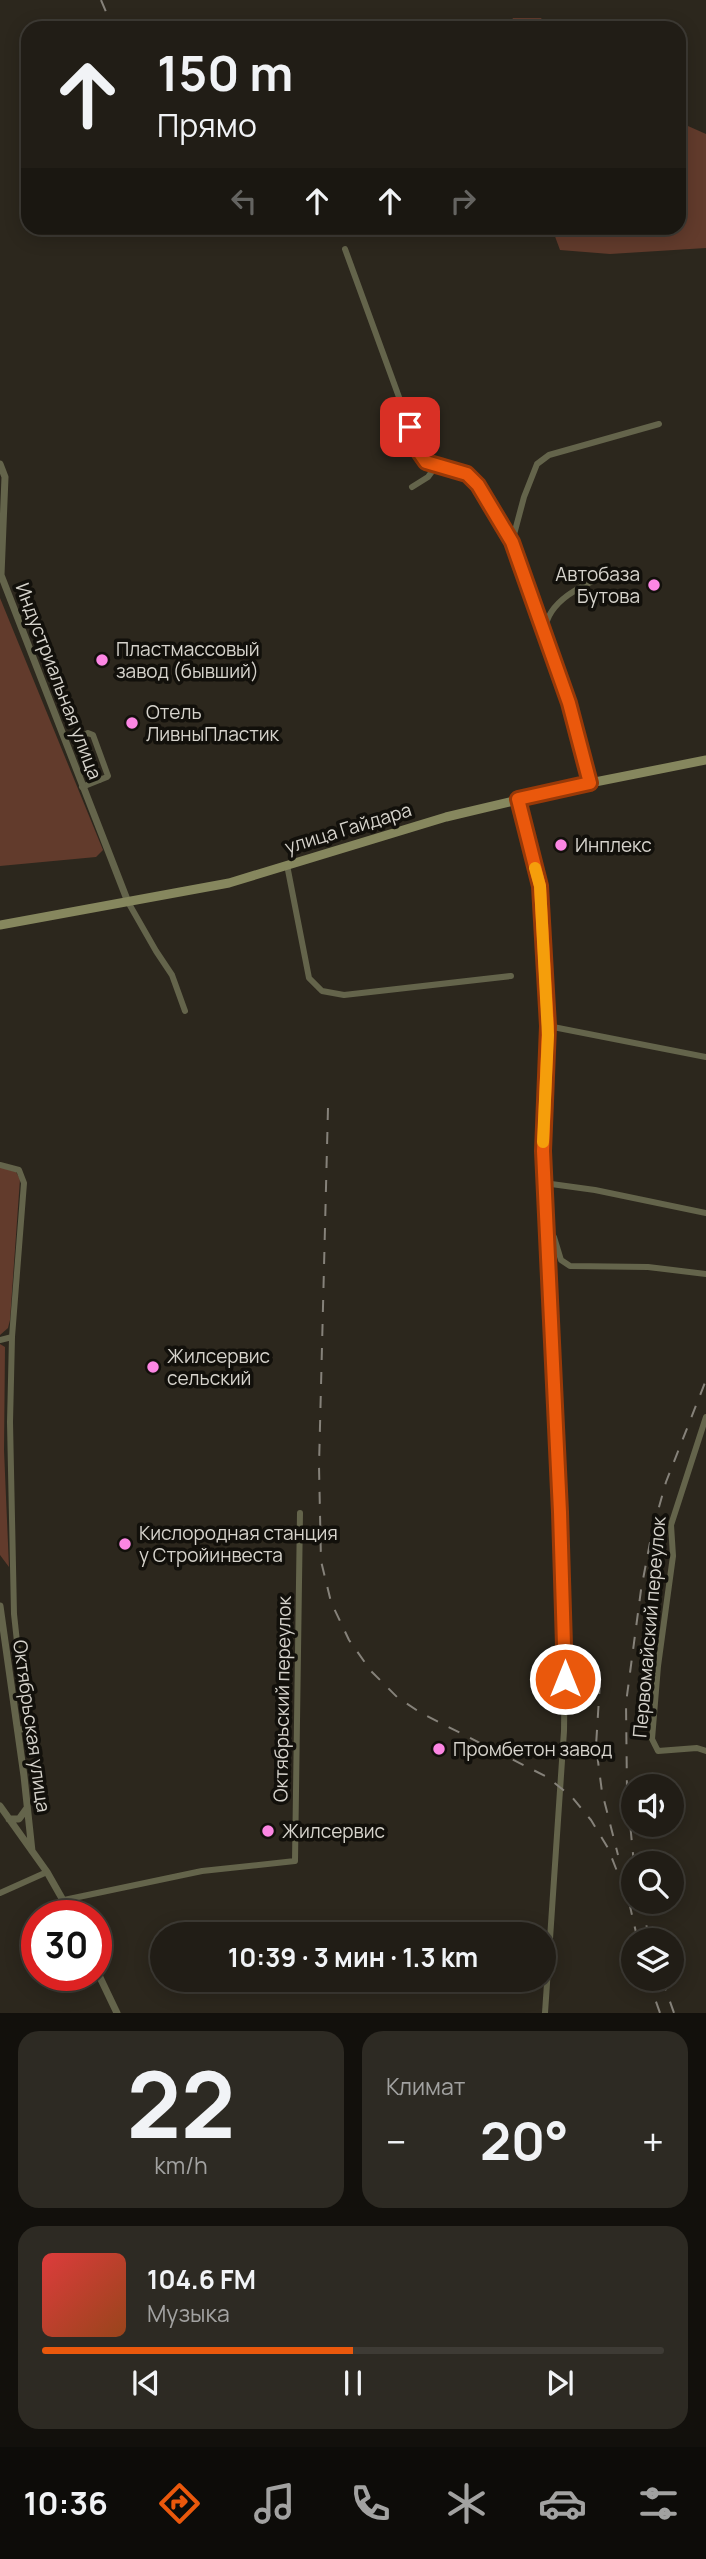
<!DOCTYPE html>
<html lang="ru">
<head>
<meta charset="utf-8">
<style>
  body { margin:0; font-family:Manrope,sans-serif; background:#2d2a23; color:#f1f3f6; height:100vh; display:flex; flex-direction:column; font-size:26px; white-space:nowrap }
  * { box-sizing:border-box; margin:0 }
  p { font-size:23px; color:#a2a2a1 }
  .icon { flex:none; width:38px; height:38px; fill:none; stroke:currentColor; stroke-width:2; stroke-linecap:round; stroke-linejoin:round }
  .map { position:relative; height:2013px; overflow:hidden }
  .sheet { display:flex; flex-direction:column; gap:18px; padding:18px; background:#12100c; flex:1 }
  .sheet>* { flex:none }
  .hud { position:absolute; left:21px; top:21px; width:665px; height:214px; border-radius:21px; box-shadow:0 4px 18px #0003,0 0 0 2px #3e3b35; background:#211d16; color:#f1f3f6; overflow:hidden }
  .controls { position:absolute; left:621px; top:1774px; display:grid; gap:14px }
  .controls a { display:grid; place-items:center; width:63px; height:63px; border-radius:50%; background:#211d16; box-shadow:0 4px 18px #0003,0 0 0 2px #3e3b35; font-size:35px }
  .speed { position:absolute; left:21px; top:1900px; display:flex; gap:14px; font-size:35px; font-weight:700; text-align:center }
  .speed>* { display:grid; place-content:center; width:91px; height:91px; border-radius:50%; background:#211d16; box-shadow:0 4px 18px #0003,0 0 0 2px #3e3b35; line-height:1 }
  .speed .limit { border:10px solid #d22; background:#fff; color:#111 }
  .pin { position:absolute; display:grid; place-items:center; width:60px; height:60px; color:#fff; margin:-30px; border-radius:14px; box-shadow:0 4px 10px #0006 }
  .me { position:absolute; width:77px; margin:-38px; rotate:0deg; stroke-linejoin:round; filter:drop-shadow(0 0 5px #0008) }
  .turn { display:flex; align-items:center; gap:24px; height:147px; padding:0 21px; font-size:32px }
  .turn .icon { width:91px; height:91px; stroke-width:2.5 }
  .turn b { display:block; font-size:49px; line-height:60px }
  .lanes { display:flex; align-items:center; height:66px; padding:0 21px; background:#0003; justify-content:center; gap:35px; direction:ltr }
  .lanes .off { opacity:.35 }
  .big { font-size:52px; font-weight:700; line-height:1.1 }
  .sheet .card { flex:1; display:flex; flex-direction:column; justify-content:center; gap:10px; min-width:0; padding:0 24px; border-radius:21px; background:#2d2a23 }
  .sheet .dial { align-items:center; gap:0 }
  .dial b { font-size:91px; line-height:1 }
  .song { display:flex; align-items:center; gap:21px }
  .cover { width:84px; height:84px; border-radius:10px; background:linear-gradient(135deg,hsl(0 70% 55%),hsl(20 70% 35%)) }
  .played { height:7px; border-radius:4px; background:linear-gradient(90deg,#ea580c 50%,#3e3b35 50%) }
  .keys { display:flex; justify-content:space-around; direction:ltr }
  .heat { display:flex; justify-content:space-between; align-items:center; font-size:38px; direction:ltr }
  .sheet .tiles { flex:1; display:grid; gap:18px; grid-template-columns:1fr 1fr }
  .card:last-child { grid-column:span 2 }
  .trip { position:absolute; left:150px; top:1922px; width:406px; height:70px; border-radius:35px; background:#211d16; box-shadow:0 4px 18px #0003,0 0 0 2px #3e3b35; font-weight:700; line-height:70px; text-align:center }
  .menu { display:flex; height:112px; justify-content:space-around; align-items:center; background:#0d0c09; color:#a2a2a1 }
  .menu .icon { width:49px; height:49px }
  .menu .selected { color:#ea580c }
  .menu b { font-size:32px; color:#f1f3f6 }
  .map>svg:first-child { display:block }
  .green { fill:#623b2c }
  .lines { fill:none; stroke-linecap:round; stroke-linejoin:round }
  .minor { stroke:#64644b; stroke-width:6 }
  .tertiary { stroke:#64644b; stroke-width:7 }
  .secondary { stroke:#86875e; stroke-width:9 }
  .rail { stroke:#86827a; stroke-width:2; stroke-dasharray:12 12; stroke-linecap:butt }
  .route-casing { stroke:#983908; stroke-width:18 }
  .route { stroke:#ea580c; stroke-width:12 }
  .slow { stroke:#f59e0b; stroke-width:12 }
  .poi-dot { fill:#fc86e3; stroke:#12100b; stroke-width:2.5 }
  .labels { text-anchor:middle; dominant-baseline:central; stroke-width:7; stroke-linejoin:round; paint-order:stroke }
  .poi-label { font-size:19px; fill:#d6d3cc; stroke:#12100b; text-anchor:start }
  .street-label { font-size:19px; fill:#d6d3cc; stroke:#12100b }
</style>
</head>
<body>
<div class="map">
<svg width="706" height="2013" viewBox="0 0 706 2013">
  <rect width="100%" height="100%" fill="#2c271d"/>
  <path class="green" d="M513 18H541L548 28H507Z
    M679 122 706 134V248L610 254 560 250 553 231 557 228H679Z
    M0 598 103 850 96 857 0 866Z
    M0 1167 16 1172 20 1179 10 1320 8 1328 0 1335Z
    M0 1344 5 1347 4 1450 9 1567 0 1555Z"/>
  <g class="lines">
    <path class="minor" d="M345 249 419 452 426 462 436 466
      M412 487 428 477 436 466C480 469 492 509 512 542
      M545 630 512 542 524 497 537 464 549 455 659 424
      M590 783 569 703 545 630C548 597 591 582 617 570
      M82 787 107 777 108 776 93 735 88 733 84 735V739L100 780
      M518 799 540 886 548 1026 543 1151 565 1653 564 1731 545 2013
      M287 865 309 978 322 991 344 995 511 976
      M128 902 156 951 172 975 185 1011
      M548 1026 706 1057
      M0 1165 19 1170 24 1183 12 1337 10 1422 14 1614 26 1725 24 1729 18 1730
      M544 1183 595 1190 706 1213
      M547 1231 554 1237 561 1260 570 1266 648 1267 706 1274
      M0 1340 12 1337
      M706 1417 671 1525 673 1556 658 1666 652 1739 658 1751 697 1748 706 1751
      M0 1893 47 1872
      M64 1900 202 1871 295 1861 300 1513"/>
    <path class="tertiary" d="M0 464 5 477 1 575 128 902
      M0 1606 24 1776 32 1851
      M0 1806 47 1872 72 1916
      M9 1819H19L27 1808
      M96 1969 117 2013"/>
    <path class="secondary" d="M0 925 229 883 446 817 590 783 706 760"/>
    <path class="rail" d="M101 0 113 28
      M328 1108 319 1466 321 1561 331 1602 349 1640 371 1671 397 1697 421 1713 547 1777 572 1797 591 1820 608 1848 629 1902 638 1941
      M600 1682 596 1746 602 1792 618 1855
      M634 1864 627 1792 626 1703 641 1590 652 1532 666 1482 706 1380
      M641 1902 650 1941
      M648 1979 660 2013
      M662 1979 674 2013"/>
  </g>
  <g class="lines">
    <defs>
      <path id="route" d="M410 427 419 452 426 462 467 474 478 485 512 542 569 703 590 783 518 799 540 886 548 1026 543 1151 560 1512 565 1679"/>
    </defs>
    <use href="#route" class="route-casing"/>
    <use href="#route" class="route"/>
    <path class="slow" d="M535 868 540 886 548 1035 543 1142"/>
  </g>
  <g class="poi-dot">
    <circle cx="654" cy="585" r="7"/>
    <circle cx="102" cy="660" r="7"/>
    <circle cx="132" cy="723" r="7"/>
    <circle cx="561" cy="845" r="7"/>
    <circle cx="153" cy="1367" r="7"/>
    <circle cx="125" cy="1544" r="7"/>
    <circle cx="439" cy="1749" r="7"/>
    <circle cx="268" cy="1831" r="7"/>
  </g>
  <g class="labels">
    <g class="poi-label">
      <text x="640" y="574" text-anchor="end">Автобаза<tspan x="640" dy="22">Бутова</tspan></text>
      <text x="116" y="649">Пластмассовый<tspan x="116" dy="22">завод (бывший)</tspan></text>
      <text x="146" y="712">Отель<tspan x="146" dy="22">ЛивныПластик</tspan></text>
      <text x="575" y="845">Инплекс</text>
      <text x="167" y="1356">Жилсервис<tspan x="167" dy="22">сельский</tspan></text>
      <text x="139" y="1533">Кислородная станция<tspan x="139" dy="22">у Стройинвеста</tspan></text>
      <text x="453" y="1749">Промбетон завод</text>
      <text x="282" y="1831">Жилсервис</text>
    </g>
    <g class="street-label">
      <text transform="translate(59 681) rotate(69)">Индустриальная улица</text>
      <text transform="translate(348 828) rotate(-17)">улица Гайдара</text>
      <text transform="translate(649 1627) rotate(-85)">Первомайский переулок</text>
      <text transform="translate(282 1699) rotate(-89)">Октябрьский переулок</text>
      <text transform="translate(32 1726) rotate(82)">Октябрьская улица</text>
    </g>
  </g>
</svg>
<div class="controls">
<a><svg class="icon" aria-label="sound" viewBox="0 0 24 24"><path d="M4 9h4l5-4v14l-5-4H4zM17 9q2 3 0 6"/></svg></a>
<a><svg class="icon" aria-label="search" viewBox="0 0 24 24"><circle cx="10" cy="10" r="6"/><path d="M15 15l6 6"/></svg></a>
<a><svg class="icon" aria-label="layers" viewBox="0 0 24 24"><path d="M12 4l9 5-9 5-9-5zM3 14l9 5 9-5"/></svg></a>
</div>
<div class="speed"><div class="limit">30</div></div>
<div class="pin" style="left:410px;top:427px;background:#d93025"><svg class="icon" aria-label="arrive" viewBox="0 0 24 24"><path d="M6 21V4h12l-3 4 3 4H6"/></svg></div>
<svg class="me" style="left:565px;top:1679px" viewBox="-20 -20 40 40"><circle r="17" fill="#ea580c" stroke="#fff" stroke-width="3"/><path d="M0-11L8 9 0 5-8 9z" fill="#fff"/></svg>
<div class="trip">10:39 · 3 мин · 1.3 km</div>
<div class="hud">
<div class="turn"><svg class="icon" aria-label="ahead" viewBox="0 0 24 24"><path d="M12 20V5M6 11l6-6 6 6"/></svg><div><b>150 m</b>Прямо</div></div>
<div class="lanes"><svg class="icon off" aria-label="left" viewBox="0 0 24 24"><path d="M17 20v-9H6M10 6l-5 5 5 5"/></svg><svg class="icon" aria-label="ahead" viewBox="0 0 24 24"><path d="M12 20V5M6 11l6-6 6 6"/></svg><svg class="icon" aria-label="ahead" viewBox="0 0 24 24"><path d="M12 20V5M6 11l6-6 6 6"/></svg><svg class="icon off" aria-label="right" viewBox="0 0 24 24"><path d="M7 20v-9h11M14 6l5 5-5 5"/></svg></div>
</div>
</div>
<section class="sheet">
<div class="tiles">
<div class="card dial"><b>22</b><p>km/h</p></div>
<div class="card"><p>Климат</p>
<div class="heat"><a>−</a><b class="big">20°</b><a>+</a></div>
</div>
<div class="card">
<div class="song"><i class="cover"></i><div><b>104.6 FM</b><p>Музыка</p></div></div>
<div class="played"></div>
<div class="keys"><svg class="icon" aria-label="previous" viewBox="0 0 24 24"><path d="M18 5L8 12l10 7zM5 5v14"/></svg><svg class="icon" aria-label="pause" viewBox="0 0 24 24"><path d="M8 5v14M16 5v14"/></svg><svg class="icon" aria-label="next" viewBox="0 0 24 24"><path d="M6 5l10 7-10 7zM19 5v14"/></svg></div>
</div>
</div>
</section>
<nav class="menu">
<b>10:36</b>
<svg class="icon selected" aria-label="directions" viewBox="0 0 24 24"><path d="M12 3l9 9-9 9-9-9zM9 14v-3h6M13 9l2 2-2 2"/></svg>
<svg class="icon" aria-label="music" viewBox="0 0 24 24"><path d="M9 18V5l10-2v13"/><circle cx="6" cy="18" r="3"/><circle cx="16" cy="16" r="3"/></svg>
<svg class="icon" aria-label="phone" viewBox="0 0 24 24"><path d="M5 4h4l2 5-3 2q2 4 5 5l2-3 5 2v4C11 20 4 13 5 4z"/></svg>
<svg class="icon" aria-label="climate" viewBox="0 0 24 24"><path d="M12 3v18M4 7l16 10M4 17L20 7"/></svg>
<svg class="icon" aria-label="car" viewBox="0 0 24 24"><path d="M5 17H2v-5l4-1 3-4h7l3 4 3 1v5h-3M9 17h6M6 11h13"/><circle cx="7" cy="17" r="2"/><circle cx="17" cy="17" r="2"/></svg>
<svg class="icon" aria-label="filters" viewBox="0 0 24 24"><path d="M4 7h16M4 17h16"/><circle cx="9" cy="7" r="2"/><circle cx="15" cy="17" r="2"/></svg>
</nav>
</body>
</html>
